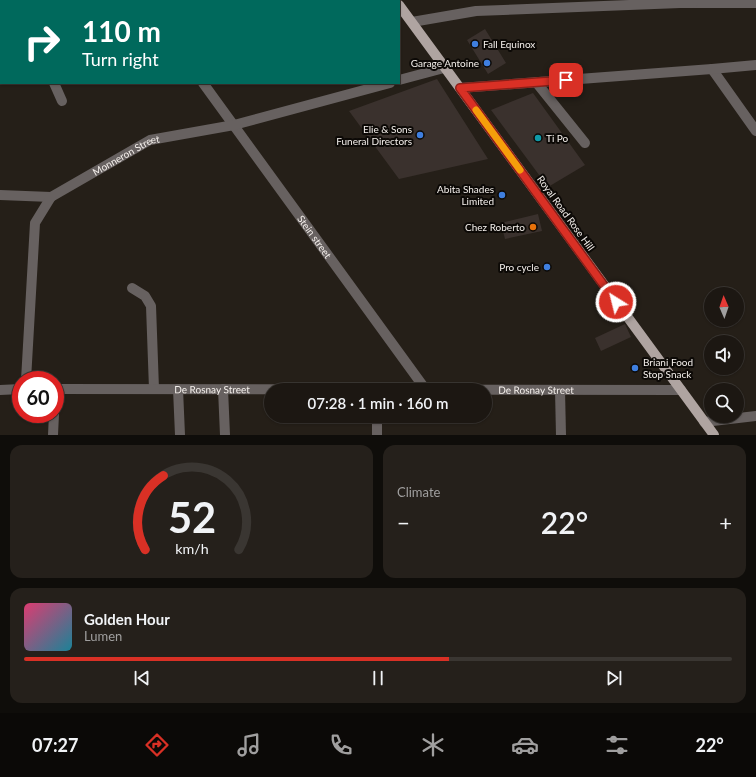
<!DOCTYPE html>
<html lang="en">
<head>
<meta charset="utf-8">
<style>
  body { margin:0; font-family:Lato,sans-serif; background:#25201b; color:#f1f3f6; height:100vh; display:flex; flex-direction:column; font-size:15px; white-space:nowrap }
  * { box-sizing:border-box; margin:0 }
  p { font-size:13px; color:#a09f9f }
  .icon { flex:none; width:22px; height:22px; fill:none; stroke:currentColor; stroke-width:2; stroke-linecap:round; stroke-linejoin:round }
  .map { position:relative; height:435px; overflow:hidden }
  .drawer { display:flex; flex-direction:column; gap:10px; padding:10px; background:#0f0d0a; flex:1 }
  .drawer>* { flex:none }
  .top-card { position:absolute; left:0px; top:0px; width:400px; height:84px; box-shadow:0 1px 3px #0004,0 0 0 1px #3a3632; background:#00695c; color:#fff; overflow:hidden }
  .needle { width:26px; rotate:358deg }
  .fabs { position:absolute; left:704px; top:287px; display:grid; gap:8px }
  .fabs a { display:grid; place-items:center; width:40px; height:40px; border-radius:50%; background:#1c1712; box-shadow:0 1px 3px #0004,0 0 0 1px #3a3632; font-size:20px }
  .speed { position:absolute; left:12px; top:371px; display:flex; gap:8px; font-size:20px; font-weight:700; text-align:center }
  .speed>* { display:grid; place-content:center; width:52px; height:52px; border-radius:50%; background:#1c1712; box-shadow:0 1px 3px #0004,0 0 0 1px #3a3632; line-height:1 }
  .speed .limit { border:6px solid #d22; background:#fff; color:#111 }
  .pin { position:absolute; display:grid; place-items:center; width:34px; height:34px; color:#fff; margin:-17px; border-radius:8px; box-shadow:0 2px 6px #0006 }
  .me { position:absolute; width:44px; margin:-22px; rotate:324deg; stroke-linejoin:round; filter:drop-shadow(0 0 3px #0008) }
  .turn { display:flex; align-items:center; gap:14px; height:84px; padding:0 16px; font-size:18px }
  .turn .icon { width:52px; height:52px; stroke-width:2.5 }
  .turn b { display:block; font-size:28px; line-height:34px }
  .big { font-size:30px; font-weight:600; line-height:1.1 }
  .drawer .card { flex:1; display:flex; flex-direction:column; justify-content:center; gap:6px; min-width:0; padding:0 14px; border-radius:12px; background:#25201b }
  .drawer .dial { align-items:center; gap:0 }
  .dial svg { height:104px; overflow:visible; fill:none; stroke:#3a3632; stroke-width:7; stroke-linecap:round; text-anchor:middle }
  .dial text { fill:#f1f3f6; stroke:none }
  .song { display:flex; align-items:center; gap:12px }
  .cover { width:48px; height:48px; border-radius:6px; background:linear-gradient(135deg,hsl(340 70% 55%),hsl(190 70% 35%)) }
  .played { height:4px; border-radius:2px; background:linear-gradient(90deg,#d93025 60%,#3a3632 60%) }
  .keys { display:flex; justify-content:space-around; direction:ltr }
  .heat { display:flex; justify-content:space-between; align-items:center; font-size:22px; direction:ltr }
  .drawer .tiles { flex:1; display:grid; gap:10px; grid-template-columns:1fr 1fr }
  .card:last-child { grid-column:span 2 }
  .trip { position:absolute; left:264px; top:383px; width:228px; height:40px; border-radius:20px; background:#1c1712; box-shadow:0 1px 3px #0004,0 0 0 1px #3a3632; font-weight:600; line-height:40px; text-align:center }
  .tabs { display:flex; height:64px; justify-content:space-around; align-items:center; background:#0b0907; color:#a09f9f }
  .tabs .icon { width:28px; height:28px }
  .tabs .selected { color:#d93025 }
  .tabs b { font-size:18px; color:#f1f3f6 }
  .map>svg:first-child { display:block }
  .building { fill:#3a312d }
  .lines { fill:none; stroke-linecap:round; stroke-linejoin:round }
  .minor { stroke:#676160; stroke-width:10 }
  .major { stroke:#afa4a1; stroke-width:10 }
  .route-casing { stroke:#8d1f18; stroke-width:10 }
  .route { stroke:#d93025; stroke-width:7 }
  .slow { stroke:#f59e0b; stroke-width:7 }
  .shop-dot { fill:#3f7fe0; stroke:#0c0906; stroke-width:1.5 }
  .culture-dot { fill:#0f9aa8; stroke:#0c0906; stroke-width:1.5 }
  .food-dot { fill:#e8710a; stroke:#0c0906; stroke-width:1.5 }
  .labels { text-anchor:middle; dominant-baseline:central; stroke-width:4; stroke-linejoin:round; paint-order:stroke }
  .poi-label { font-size:10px; fill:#f5f0ec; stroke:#0c0906; text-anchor:end }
  .street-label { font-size:10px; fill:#f5f0ec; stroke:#0c0906 }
</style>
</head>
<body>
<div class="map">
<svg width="756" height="435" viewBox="0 0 756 435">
  <rect width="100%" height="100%" fill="#251f18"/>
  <path class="building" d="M485 29 506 63 488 74 467 40Z
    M437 79 488 159 399 179 349 111Z
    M533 93 585 165 548 187 491 110Z
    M538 214 542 231 505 239 501 223Z
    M625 324 631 337 601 351 595 338Z"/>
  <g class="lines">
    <g class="minor">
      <path d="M142 0 143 1"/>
      <path d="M46 1V0"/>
      <path d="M693 3H756"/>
      <path d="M412 22 476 11 680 3H693V0"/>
      <path d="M712 69 756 131"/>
      <path d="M399 80 444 68"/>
      <path d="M536 82 585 143"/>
      <path d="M54 83 62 101"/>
      <path id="s1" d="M203 83 426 390"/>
      <path d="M460 88 712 69 756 65"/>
      <path d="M0 195 51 197"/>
      <path d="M132 288 145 296 151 306 154 389"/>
      <path id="s2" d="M26 380 35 223 51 197 150 140 234 125 390 83"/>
      <path id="s3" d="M55 389 681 390"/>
      <path d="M178 389 180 435"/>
      <path d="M223 389 225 435"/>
      <path d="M0 390 21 389"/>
      <path d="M560 390 561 435"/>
      <path d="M704 422 756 416"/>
      <path d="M53 435 54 414"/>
      <path d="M377 435V416"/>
    </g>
    <path class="major" d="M399 5 714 435"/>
  </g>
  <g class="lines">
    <defs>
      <path id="route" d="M566 80 460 88 616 302"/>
    </defs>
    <use href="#route" class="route-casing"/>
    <use href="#route" class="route"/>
    <path class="slow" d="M476 110 520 170"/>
  </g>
  <g class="shop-dot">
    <circle cx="475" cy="44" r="4"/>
    <circle cx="487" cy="63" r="4"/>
    <circle cx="420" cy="135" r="4"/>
    <circle cx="502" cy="195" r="4"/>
    <circle cx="547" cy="267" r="4"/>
    <circle cx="635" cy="368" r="4"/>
  </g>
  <circle class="culture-dot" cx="538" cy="138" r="4"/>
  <circle class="food-dot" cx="533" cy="227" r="4"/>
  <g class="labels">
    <g class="poi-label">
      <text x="483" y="44" text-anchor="start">Fall Equinox</text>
      <text x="479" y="63">Garage Antoine</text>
      <text x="412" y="129">Elie &amp; Sons<tspan x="412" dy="12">Funeral Directors</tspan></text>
      <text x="546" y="138" text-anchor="start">Ti Po</text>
      <text x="494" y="189">Abita Shades<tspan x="494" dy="12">Limited</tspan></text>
      <text x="525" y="227">Chez Roberto</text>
      <text x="539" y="267">Pro cycle</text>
      <text x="643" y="362" text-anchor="start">Briani Food<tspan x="643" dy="12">Stop Snack</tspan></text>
    </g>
    <g class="street-label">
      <text stroke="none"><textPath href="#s2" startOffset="274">Monneron Street</textPath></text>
      <text transform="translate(566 213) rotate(54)">Royal Road Rose Hill</text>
      <text stroke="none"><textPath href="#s1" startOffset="190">Stein street</textPath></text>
      <text stroke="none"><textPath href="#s3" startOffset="157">De Rosnay Street</textPath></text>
      <text stroke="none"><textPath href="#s3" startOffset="481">De Rosnay Street</textPath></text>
    </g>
  </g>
</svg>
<div class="fabs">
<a><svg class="needle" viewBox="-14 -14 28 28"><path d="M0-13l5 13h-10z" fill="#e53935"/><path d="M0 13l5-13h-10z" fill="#a09f9f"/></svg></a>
<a><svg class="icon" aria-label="sound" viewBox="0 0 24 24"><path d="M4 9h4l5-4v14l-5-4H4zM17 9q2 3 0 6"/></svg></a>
<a><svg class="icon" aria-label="search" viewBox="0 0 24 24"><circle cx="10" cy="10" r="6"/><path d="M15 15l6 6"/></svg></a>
</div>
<div class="speed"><div class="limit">60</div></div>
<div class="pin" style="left:566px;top:80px;background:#d93025"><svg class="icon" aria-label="arrive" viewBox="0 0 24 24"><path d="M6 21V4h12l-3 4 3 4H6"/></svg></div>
<svg class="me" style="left:616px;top:302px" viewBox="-20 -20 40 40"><circle r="17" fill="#d93025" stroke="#fff" stroke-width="3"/><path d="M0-11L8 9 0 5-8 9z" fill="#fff"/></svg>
<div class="trip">07:28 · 1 min · 160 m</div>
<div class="top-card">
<div class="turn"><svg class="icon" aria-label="right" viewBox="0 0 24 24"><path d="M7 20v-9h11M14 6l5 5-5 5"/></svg><div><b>110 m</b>Turn right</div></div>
</div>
</div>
<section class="drawer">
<div class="tiles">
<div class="card dial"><svg viewBox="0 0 100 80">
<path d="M14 69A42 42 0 1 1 86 69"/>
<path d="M14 69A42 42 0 0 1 28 12" stroke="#d93025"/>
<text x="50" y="56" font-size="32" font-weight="700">52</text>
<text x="50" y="72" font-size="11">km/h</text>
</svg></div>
<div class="card"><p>Climate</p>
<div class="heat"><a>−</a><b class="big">22°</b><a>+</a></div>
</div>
<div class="card">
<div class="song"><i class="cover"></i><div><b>Golden Hour</b><p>Lumen</p></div></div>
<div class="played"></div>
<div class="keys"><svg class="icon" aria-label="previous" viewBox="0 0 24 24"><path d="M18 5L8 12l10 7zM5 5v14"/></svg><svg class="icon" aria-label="pause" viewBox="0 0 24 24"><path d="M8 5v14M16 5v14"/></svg><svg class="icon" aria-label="next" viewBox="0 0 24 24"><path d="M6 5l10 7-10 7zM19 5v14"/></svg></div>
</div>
</div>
</section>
<nav class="tabs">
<b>07:27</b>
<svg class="icon selected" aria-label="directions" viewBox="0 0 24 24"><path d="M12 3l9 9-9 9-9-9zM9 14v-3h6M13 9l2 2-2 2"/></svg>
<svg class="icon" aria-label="music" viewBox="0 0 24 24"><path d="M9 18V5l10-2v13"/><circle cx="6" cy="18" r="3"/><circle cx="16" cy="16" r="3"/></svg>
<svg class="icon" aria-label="phone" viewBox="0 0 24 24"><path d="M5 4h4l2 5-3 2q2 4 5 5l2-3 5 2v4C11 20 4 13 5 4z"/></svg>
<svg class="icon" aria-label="climate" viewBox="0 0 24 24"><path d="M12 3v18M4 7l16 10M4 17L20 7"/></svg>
<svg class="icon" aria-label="car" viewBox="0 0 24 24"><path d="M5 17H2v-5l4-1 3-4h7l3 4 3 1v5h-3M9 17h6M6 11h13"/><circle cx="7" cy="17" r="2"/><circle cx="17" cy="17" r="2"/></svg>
<svg class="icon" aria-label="filters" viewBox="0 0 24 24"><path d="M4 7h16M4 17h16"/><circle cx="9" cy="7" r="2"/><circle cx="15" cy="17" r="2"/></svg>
<b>22°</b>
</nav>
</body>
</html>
